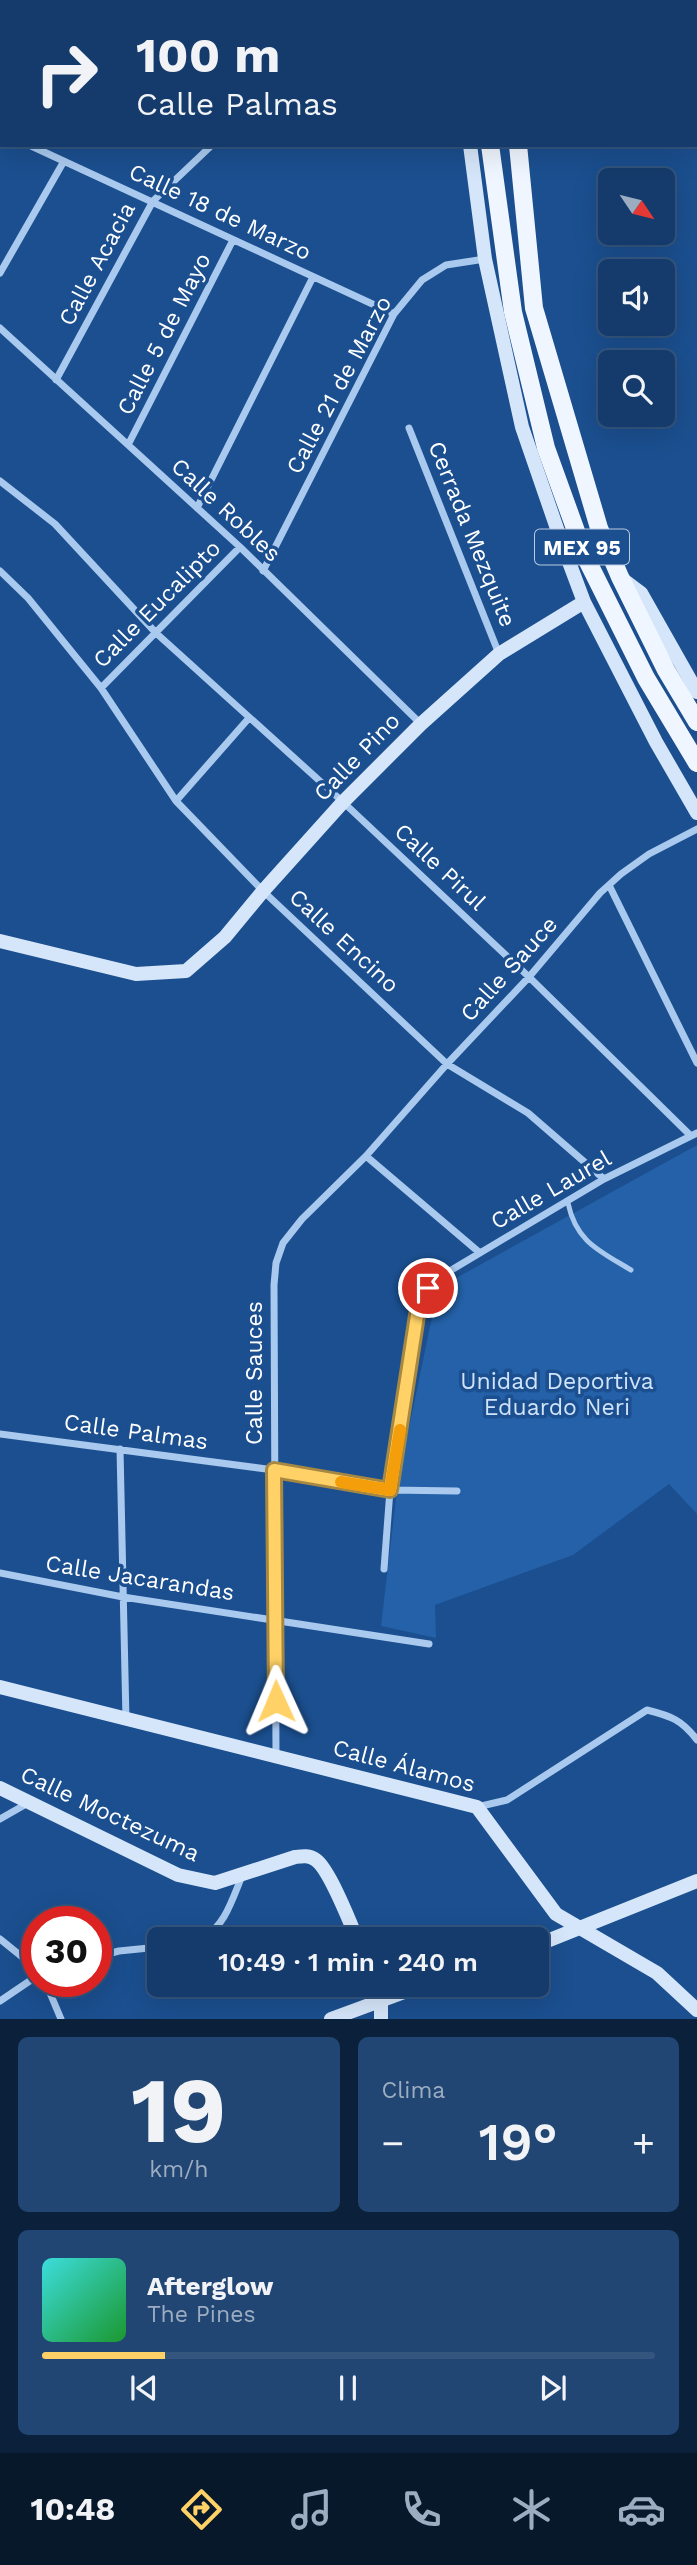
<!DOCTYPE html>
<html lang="es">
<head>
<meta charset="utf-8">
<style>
  body { margin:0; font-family:"Work Sans",sans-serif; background:#214673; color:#f1f3f6; height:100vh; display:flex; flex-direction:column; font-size:26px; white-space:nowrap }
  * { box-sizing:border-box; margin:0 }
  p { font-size:23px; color:#9dadc1 }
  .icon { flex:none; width:38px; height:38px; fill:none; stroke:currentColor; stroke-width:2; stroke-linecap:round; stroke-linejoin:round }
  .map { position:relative; height:2019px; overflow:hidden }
  .details { display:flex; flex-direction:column; gap:18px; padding:18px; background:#0b203b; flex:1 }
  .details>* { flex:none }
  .top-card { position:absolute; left:0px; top:0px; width:698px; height:147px; box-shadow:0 7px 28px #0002,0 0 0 2px #33557e; background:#143b6b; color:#f1f3f6; overflow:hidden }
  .needle { width:46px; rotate:125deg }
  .tools { position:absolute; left:598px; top:168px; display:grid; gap:14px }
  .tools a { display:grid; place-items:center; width:77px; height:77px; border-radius:10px; background:#143b6b; box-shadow:0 7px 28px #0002,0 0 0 2px #33557e; font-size:35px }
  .speed { position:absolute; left:21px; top:1906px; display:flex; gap:14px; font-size:35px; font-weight:700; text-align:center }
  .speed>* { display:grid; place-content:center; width:91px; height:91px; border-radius:50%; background:#143b6b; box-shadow:0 7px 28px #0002,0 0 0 2px #33557e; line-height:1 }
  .speed .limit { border:10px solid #d22; background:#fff; color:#111 }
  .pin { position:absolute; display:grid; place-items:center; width:60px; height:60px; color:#fff; margin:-30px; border:4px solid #fff; border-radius:50%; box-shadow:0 2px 7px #0007 }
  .me { position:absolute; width:77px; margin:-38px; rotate:359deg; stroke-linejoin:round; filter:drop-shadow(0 0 5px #0008) }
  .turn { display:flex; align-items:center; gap:24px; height:147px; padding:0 21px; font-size:32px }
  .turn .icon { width:91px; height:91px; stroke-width:2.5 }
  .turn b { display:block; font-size:49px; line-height:60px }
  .big { font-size:52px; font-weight:600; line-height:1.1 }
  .details .tile { flex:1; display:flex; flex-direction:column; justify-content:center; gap:10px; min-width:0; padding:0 24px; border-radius:10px; background:#214673 }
  .details .dial { align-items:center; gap:0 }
  .dial b { font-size:91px; line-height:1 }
  .song { display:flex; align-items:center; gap:21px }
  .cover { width:84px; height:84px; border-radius:10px; background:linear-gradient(135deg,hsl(180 70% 55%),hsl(130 70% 35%)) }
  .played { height:7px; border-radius:4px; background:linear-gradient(90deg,#ffd166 20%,#33557e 20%) }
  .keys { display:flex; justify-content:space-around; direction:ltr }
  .heat { display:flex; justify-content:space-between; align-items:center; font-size:38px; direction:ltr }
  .details .tiles { flex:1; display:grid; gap:18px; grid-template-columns:1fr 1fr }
  .tile:last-child { grid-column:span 2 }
  .trip { position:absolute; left:147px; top:1927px; width:402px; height:70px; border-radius:10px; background:#143b6b; box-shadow:0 7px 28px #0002,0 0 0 2px #33557e; font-weight:600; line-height:70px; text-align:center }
  .menu { display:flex; height:112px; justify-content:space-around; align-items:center; background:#08182b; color:#9dadc1 }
  .menu .icon { width:49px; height:49px }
  .menu .active { color:#ffd166 }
  .menu b { font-size:32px; color:#f1f3f6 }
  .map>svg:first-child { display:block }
  .green { fill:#2461a8 }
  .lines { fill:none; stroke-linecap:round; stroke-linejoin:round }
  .lane { stroke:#a9c9ee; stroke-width:5 }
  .street { stroke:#a9c9ee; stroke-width:7 }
  .secondary { stroke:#d6e6fa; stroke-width:14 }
  .primary { stroke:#f0f6ff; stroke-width:18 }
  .route-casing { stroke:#a68842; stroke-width:18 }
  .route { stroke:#ffd166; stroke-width:12 }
  .slow { stroke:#f59e0b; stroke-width:12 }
  .labels { text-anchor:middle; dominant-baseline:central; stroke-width:7; stroke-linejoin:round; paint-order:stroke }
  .shield { fill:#1b4f8f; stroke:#bbcadd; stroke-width:2 }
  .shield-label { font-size:21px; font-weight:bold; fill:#fff }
  .street-label { font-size:23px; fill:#fff; stroke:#1b4f8f }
  .park-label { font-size:23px; fill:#cfe3fa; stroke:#1b4f8f }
</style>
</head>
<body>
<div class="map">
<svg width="697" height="2019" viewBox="0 0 697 2019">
  <rect width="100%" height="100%" fill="#1b4f8f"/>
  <path class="green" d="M697 1145V1514L669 1484 573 1555 435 1605 436 1638 381 1626 398 1481 438 1288Z"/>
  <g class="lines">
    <path class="lane" d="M568 1203C576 1242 600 1251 631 1270"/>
    <path class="street" d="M389 0 392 2
      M672 0 673 2
      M361 2 363 0
      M0 132 2 133
      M29 145 394 314
      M0 273 64 161
      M0 328 240 547 421 724
      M56 380 153 201 212 145
      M409 428 499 654
      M128 445 233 240
      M0 481 55 524 156 633 343 802 529 977 691 1136
      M197 508 313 277
      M0 571 28 598 101 688 176 801 263 891 447 1064 528 1113 604 1179
      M263 571 394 314 422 280 446 265 485 259
      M101 688 240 547
      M176 801 249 718
      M609 885 697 1063
      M366 1156 480 1253
      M0 1434 274 1470 390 1490 457 1491
      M120 1449 126 1720
      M384 1569 390 1490 418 1309 428 1288 448 1272 604 1179 697 1133
      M0 1573 123 1597 429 1644
      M276 1756 274 1285 276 1263 283 1243 302 1219 366 1156 447 1064 529 977 600 893 621 874 649 854 697 829
      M477 1807 507 1800 647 1710C671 1716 682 1720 697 1740
      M0 1819 28 1803
      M0 1939 37 1969
      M202 1939C225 1926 232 1900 242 1876
      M96 1957 119 1951 159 1947
      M45 1981 61 2019
      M0 2001 37 1976"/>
    <path class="secondary" d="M448 0 449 2
      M470 145 485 259 522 427 563 546 584 602 656 742 697 813
      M621 578 641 593 697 692
      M0 941 136 974 186 971 225 937 263 891 343 802 421 724 499 654 584 602
      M0 1687 477 1807 556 1914 657 1973 697 2010
      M0 1788 178 1875 215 1883 295 1857C303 1856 309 1855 316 1860 329 1869 350 1922 357 1939
      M537 1945 697 1881
      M375 1984 381 2000V2019
      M331 2019 426 1984"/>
    <path class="primary" d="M470 0V2
      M501 0V2
      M490 145 513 312 546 448 585 556 646 678 697 763
      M518 145 534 308 599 528 620 577 666 670 697 722"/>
  </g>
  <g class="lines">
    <defs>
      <path id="route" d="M276 1701 274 1470 390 1490 418 1309 428 1288"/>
    </defs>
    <use href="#route" class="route-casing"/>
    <use href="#route" class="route"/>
    <path class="slow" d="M341 1482 390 1490 400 1430"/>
  </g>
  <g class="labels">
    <rect class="shield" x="535" y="529.5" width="94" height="35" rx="5"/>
    <g class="shield-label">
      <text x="582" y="547">MEX 95</text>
    </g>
    <g class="street-label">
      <text transform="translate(220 212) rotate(25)">Calle 18 de Marzo</text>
      <text transform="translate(97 264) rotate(-62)">Calle Acacia</text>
      <text transform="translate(164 334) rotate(-63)">Calle 5 de Mayo</text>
      <text transform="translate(339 385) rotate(-62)">Calle 21 de Marzo</text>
      <text transform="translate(226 510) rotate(43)">Calle Robles</text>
      <text transform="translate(472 534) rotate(68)">Cerrada Mezquite</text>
      <text transform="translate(157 604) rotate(-45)">Calle Eucalipto</text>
      <text transform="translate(357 757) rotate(-46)">Calle Pino</text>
      <text transform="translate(440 867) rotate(43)">Calle Pirul</text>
      <text transform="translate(344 941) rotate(43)">Calle Encino</text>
      <text transform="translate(509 969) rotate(-48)">Calle Sauce</text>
      <text transform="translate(551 1190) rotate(-30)">Calle Laurel</text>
      <text transform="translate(254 1373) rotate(-90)">Calle Sauces</text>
      <text transform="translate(136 1432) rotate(8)">Calle Palmas</text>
      <text transform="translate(140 1578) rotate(9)">Calle Jacarandas</text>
      <text transform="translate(404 1766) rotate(15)">Calle Álamos</text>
      <text transform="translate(110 1814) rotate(25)">Calle Moctezuma</text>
    </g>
    <g class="park-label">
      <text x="557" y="1381">Unidad Deportiva<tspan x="557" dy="26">Eduardo Neri</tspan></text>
    </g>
  </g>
</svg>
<div class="tools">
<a><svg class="needle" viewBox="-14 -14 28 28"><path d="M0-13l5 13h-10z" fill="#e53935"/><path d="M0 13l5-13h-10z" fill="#9dadc1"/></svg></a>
<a><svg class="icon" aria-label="sound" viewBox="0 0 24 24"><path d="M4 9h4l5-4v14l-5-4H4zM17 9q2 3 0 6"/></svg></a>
<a><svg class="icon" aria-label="search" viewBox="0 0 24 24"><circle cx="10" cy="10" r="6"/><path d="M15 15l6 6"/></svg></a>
</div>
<div class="speed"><div class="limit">30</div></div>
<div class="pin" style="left:428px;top:1288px;background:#d93025"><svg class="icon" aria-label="arrive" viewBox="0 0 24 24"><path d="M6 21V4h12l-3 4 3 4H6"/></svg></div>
<svg class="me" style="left:276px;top:1701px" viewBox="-20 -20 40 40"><path d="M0-17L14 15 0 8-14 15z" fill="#ffd166" stroke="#fff" stroke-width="4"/></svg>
<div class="trip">10:49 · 1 min · 240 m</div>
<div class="top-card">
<div class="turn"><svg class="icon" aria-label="right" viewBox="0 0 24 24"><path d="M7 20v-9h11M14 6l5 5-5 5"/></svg><div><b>100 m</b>Calle Palmas</div></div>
</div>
</div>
<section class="details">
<div class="tiles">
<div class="tile dial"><b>19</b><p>km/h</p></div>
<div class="tile"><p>Clima</p>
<div class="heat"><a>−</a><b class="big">19°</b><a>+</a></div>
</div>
<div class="tile">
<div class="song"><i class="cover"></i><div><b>Afterglow</b><p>The Pines</p></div></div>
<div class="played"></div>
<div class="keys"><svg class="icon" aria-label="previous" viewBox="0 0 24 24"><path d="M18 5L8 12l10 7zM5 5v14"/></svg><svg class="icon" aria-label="pause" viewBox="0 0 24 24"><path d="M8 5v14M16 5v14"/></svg><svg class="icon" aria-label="next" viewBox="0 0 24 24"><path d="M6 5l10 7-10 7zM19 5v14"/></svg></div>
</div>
</div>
</section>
<nav class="menu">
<b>10:48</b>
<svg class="icon active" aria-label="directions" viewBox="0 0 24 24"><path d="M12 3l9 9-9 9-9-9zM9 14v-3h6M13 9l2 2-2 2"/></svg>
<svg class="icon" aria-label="music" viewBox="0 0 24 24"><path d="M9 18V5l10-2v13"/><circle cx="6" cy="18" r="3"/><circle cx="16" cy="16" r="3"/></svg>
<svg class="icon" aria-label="phone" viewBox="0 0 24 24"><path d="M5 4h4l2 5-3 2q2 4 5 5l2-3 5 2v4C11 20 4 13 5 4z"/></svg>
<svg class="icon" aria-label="climate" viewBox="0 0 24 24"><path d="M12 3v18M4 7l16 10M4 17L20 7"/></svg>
<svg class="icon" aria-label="car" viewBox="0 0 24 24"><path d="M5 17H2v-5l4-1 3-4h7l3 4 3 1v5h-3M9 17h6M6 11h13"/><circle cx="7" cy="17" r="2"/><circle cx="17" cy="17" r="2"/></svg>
</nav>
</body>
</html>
